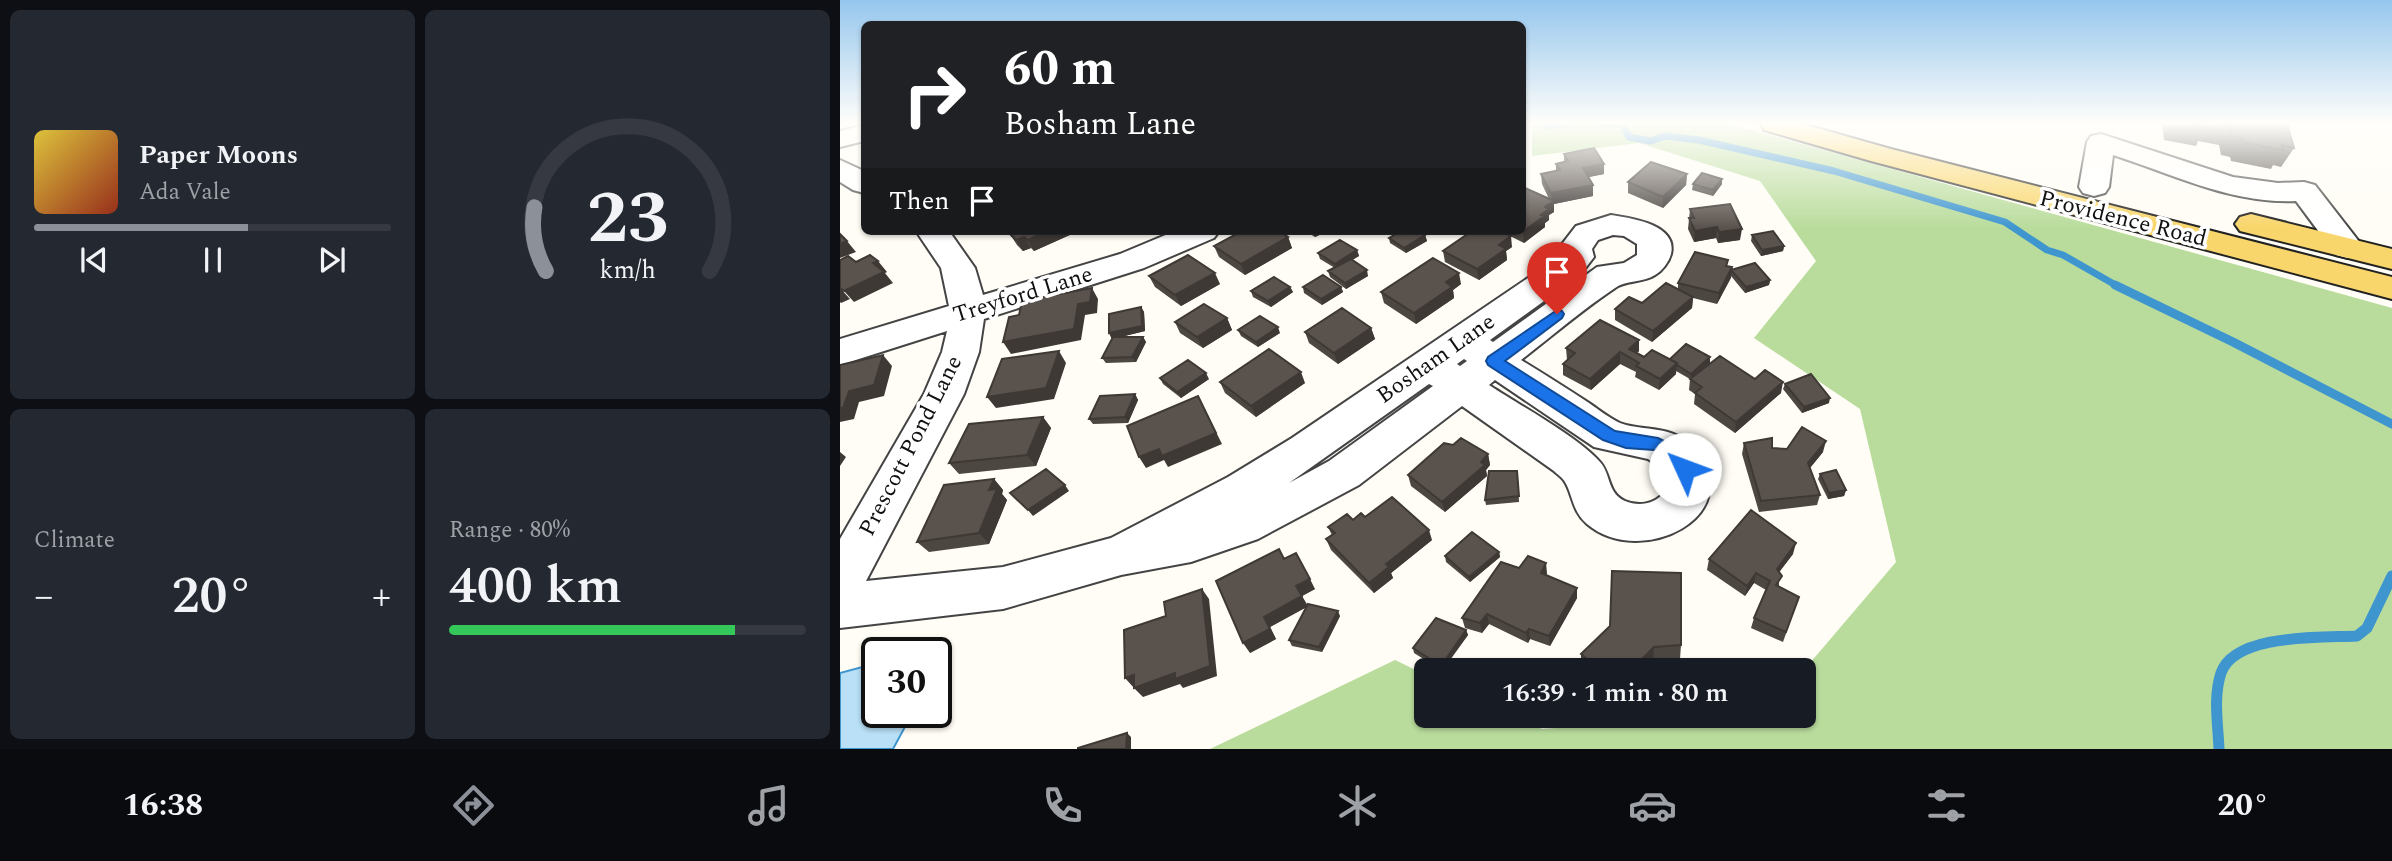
<!DOCTYPE html>
<html lang="en">
<head>
<meta charset="utf-8">
<style>
  body { margin:0; font-family:Spectral,serif; background:#242831; color:#f1f3f6; height:100vh; display:flex; flex-direction:column; font-size:26px; white-space:nowrap }
  * { box-sizing:border-box; margin:0 }
  p { font-size:23px; color:#9ea1a6 }
  .icon { flex:none; width:38px; height:38px; fill:none; stroke:currentColor; stroke-width:2; stroke-linecap:round; stroke-linejoin:round }
  .map { position:relative; flex:1; overflow:hidden }
  .panel { display:flex; flex-direction:column; gap:10px; padding:10px; background:#0d0f14; width:840px }
  .panel>* { flex:none }
  .hud { position:absolute; left:21px; top:21px; width:665px; height:214px; border-radius:10px; box-shadow:0 2px 5px #0004; background:#202124; color:#fff; overflow:hidden }
  .speed { position:absolute; left:21px; top:637px; display:flex; gap:14px; font-size:35px; font-weight:700; text-align:center }
  .speed>* { display:grid; place-content:center; width:91px; height:91px; border-radius:50%; background:#171b24; box-shadow:0 2px 5px #0004; line-height:1 }
  .speed .limit { border:4px solid #111; border-radius:10px; background:#fff; color:#111 }
  .pin { position:absolute; display:grid; place-items:center; width:60px; height:60px; color:#fff; margin:-72px -30px; border-radius:50% 50% 50% 0; rotate:-45deg; box-shadow:0 0 7px #0007 }
  .pin .icon { rotate:45deg }
  .me { position:absolute; width:77px; margin:-38px; rotate:313deg; stroke-linejoin:round; filter:drop-shadow(0 0 5px #0008) }
  .turn { display:flex; align-items:center; gap:24px; height:147px; padding:0 28px; font-size:32px }
  .turn .icon { width:91px; height:91px; stroke-width:2.5 }
  .turn b { display:block; font-size:49px; line-height:60px }
  .then { display:flex; align-items:center; height:66px; padding:0 28px; background:#0003; gap:14px; font-size:26px }
  .big { font-size:52px; font-weight:600; line-height:1.1 }
  .panel .card { flex:1; display:flex; flex-direction:column; justify-content:center; gap:10px; min-width:0; padding:0 24px; border-radius:10px; background:#242831 }
  .panel .dial { align-items:center; gap:0 }
  .dial svg { height:182px; overflow:visible; fill:none; stroke:#363941; stroke-width:7; stroke-linecap:round; text-anchor:middle }
  .dial text { fill:#f1f3f6; stroke:none }
  .song { display:flex; align-items:center; gap:21px }
  .cover { width:84px; height:84px; border-radius:10px; background:linear-gradient(135deg,hsl(50 70% 55%),hsl(10 70% 35%)) }
  .played { height:7px; border-radius:4px; background:linear-gradient(90deg,#8c9099 60%,#363941 60%) }
  .keys { display:flex; justify-content:space-around; direction:ltr }
  .heat { display:flex; justify-content:space-between; align-items:center; font-size:38px; direction:ltr }
  .charge { height:10px; border-radius:5px; background:linear-gradient(90deg,#34c759 80%,#363941 0) }
  .panel .tiles { flex:1; display:grid; gap:10px; grid-template-columns:repeat(2,1fr) }
  .trip { position:absolute; left:574px; top:658px; width:402px; height:70px; border-radius:10px; background:#171b24; box-shadow:0 2px 5px #0004; font-weight:600; line-height:70px; text-align:center }
  .menu { display:flex; height:112px; justify-content:space-around; align-items:center; background:#090b0e; color:#9ea1a6 }
  .menu .icon { width:49px; height:49px }
  .menu .on { color:#8c9099 }
  .menu b { font-size:32px; color:#f1f3f6 }
  main { display:flex; flex:1; min-height:0 }
  .map>svg:first-child { display:block }
  .forest { fill:#b9dc9c }
  .water { fill:#b9e0f7; stroke:#3f96cf; stroke-width:2 }
  .lines { fill:none; stroke-linecap:round; stroke-linejoin:round }
  .stream-far2 { stroke:#3f96cf; stroke-width:7 }
  .stream-far1 { stroke:#3f96cf; stroke-width:9 }
  .stream { stroke:#3f96cf; stroke-width:11 }
  .minor-casing { stroke:#444; stroke-width:4 }
  .major-casing { stroke:#222; stroke-width:4 }
  .minor { fill:#fff; fill-rule:evenodd }
  .major { fill:#f9d66b; fill-rule:evenodd }
  .wall { fill:#4d4742 }
  .shaded-wall { fill:#3f3936 }
  .building { fill:#5a524d; stroke:#3f3936; stroke-width:2 }
  .route { fill:#1a73e8; stroke:#114b97; stroke-width:2 }
  .labels { text-anchor:middle; dominant-baseline:central; stroke-width:7; stroke-linejoin:round; paint-order:stroke }
  .street-label { font-size:23px; fill:#111; stroke:#fff }
</style>
</head>
<body>
<main>
<section class="panel">
<div class="tiles">
<div class="card">
<div class="song"><i class="cover"></i><div><b>Paper Moons</b><p>Ada Vale</p></div></div>
<div class="played"></div>
<div class="keys"><svg class="icon" aria-label="previous" viewBox="0 0 24 24"><path d="M18 5L8 12l10 7zM5 5v14"/></svg><svg class="icon" aria-label="pause" viewBox="0 0 24 24"><path d="M8 5v14M16 5v14"/></svg><svg class="icon" aria-label="next" viewBox="0 0 24 24"><path d="M6 5l10 7-10 7zM19 5v14"/></svg></div>
</div>
<div class="card dial"><svg viewBox="0 0 100 80">
<path d="M14 69A42 42 0 1 1 86 69"/>
<path d="M14 69A42 42 0 0 1 9 41" stroke="#8c9099"/>
<text x="50" y="56" font-size="32" font-weight="700">23</text>
<text x="50" y="72" font-size="11">km/h</text>
</svg></div>
<div class="card"><p>Climate</p>
<div class="heat"><a>−</a><b class="big">20°</b><a>+</a></div>
</div>
<div class="card"><p>Range · 80%</p><b class="big">400 km</b><div class="charge"></div></div>
</div>
</section>
<div class="map">
<svg width="1552" height="749" viewBox="0 0 1552 749">
  <rect width="100%" height="100%" fill="#fffdf5"/>
  <path class="forest" d="M692 124H890L1552 308V749H370L555 660 586 675V716H673L702 729 882 716H964V670L1056 562 1020 409 914 338 976 261 920 181 799 143 692 156Z"/>
  <path class="water" d="M37 663V712H73L53 749H0V673Z"/>
  <g class="lines">
    <path class="stream-far2" d="M762 124H782L789 137 811 141 825 136 859 140 994 171 1165 222 1207 250 1223 255 1279 287
      M706 126 725 124"/>
    <path class="stream-far1" d="M1275 285 1393 342 1552 424"/>
    <path class="stream" d="M1379 749C1378 724 1373 697 1381 673 1395 633 1482 638 1517 636L1527 628 1552 576"/>
    <defs>
      <path id="minor" d="M24 125V141L0 147V131Z
        M1261 134 1393 177 1438 183 1464 182 1475 185 1524 248 1520 255 1508 258 1496 255 1456 201C1391 204 1333 174 1273 155L1269 187 1265 193 1254 196 1243 193 1239 187 1247 142 1251 136Z
        M0 160 24 171V193L13 190 0 182Z
        M771 215C790 218 838 224 831 254 829 262 822 271 815 275 803 283 785 280 775 288 742 310 712 336 681 360 704 374 726 388 749 403 758 409 769 418 780 423 804 432 833 424 854 448 911 515 801 570 747 524 732 511 733 495 725 482 723 478 717 474 714 471L622 406 519 485 418 539 351 562 281 575 163 609 0 628V539L84 394 102 352 107 331 0 365V339L109 306 101 268 76 231H109L135 268 143 295 280 254 335 231H379L374 238 304 268 144 319 139 352 124 394 26 581 163 567 271 538 388 477 452 438 716 259 720 255 719 248 736 226ZM773 235 784 236 797 244V255L784 263 757 267 653 342 650 340 740 275 754 257 752 249 758 240ZM624 359 627 361 620 366 617 364ZM655 380 754 447 808 459 820 467 825 474 824 493C814 504 799 507 785 501 767 493 771 474 760 462 737 436 679 405 649 385ZM589 384 593 386 489 461 449 483Z"/>
      <path id="major" d="M921 124H963L1051 149 1552 277V299L1031 161 924 130Z
        M1411 214 1552 249V269L1400 231 1395 224 1400 217Z"/>
    </defs>
    <use href="#minor" class="minor-casing"/>
    <use href="#major" class="major-casing"/>
    <use href="#minor" class="minor"/>
    <use href="#major" class="major"/>
  </g>
  <path class="wall" d="M1322 124H1447L1454 148 1441 167 1433 165 1431 169 1391 161 1390 157 1381 155 1379 145 1358 141 1356 146 1324 140Z
    M724 154 764 174 749 177 753 196 714 204V212L709 215V220L705 223V227L684 243 660 231H682L709 199 702 184 701 174 716 171V164L724 162Z
    M847 174 846 185 823 208 788 193V182Z
    M853 184H882L873 196 852 190Z
    M850 209 900 240 878 243 876 238 854 242 848 229Z
    M171 231H230L232 234 194 251 191 248 183 251 177 245 170 234 172 233Z
    M465 231H488L475 237Z
    M554 231H579L585 235 587 241 566 253 550 243 549 238 558 233Z
    M912 235 944 246 943 251 921 256 911 241Z
    M448 237 452 248 405 275 379 257 374 246Z
    M672 247 666 251 667 260 639 280 605 262 603 251Z
    M517 250 519 256 512 260 528 276 506 289 490 277 488 271 495 268 480 259 478 253Z
    M888 260 887 266 892 267V270L930 280 929 285 905 293 891 276 877 304 853 298 852 308 812 342 775 320V309L802 303 838 289V283Z
    M309 276 380 284 341 306 315 287Z
    M621 284 613 290 614 298 576 324 544 303 541 292Z
    M450 287 453 292 431 307 413 297 411 291Z
    M463 287H501L503 292 482 305 464 293Z
    M301 307 304 312 305 331 281 337H303L306 342 296 362 266 363 262 358 272 339 269 333V314Z
    M387 318 392 330 363 348 340 333 335 322Z
    M531 328 535 339 498 364 469 343 465 332Z
    M398 330 440 333 418 347 401 336Z
    M799 340V351L797 353 804 357 870 363 861 371 915 379 941 393 895 433 854 404 855 394 849 390 850 379 836 371V374L819 390 795 377 796 372 780 364 751 390 723 375V364L727 360 726 348Z
    M320 378 369 379 341 398 323 384Z
    M380 382 465 383 416 417 385 393Z
    M945 384 989 403 962 413 943 389Z
    M295 394 298 400 288 423 253 424 249 419Z
    M203 417 211 428 196 466 119 474 109 463Z
    M904 443 932 448 983 452 970 468 980 495 977 505 919 512 902 454Z
    M648 454 650 465 646 470 647 476 605 512 571 486 568 475Z
    M980 474 1006 490 1004 496 988 499 978 479Z
    M678 477 679 502 646 505 645 500Z
    M154 479 163 490 162 494 167 500 149 544 89 552 77 542Z
    M525 517 592 540 551 573 553 578 534 593 491 550 486 539 492 535 488 527Z
    M659 552 660 557 630 582 606 562 605 556Z
    M953 554 939 572V586L959 597 943 642 911 628 914 618 926 590 914 583 905 596 867 570 869 559Z
    M444 559 475 589 462 596 467 606 500 616 482 652 452 646 449 640 467 607 430 627 436 639 410 653Z
    M679 568 707 573 706 575 737 598 710 646 690 639 688 643 649 624 642 633 625 628 622 618Z
    M770 626 841 645 840 659 813 660 803 670H744L741 668V654Z
    M626 630 628 635 603 670H601L574 653 573 648Z"/>
  <path class="shaded-wall" d="M764 164V174L744 178 743 168Z
    M847 174 846 185 823 208V197Z
    M882 179V184L873 196V190Z
    M753 185V196L714 204V212L709 215V220L705 223V227L684 243 683 232 701 215 705 207 712 202 711 193Z
    M877 227 876 238 854 242 855 231Z
    M902 229 900 240 878 243 879 232Z
    M207 231H230L232 234 194 251 188 240Z
    M473 231H488L475 237Z
    M585 235 587 241 566 253 564 248Z
    M671 236 672 247 666 251 667 260 639 280 637 269 659 245Z
    M184 237 191 248 183 251 176 240Z
    M448 237 452 248 405 275 401 264Z
    M7 241 16 252 0 258V244Z
    M944 246 943 251 921 256 922 250Z
    M517 250 519 256 497 269 495 264Z
    M38 261 47 272 45 273 53 283 14 302 4 291 33 263Z
    M892 267 891 278 877 304 879 293Z
    M527 270 528 276 506 289 505 283Z
    M375 273 380 284 341 306 335 295Z
    M619 273 621 284 613 290 614 298 576 324 574 313 606 282Z
    M930 280 929 285 905 293 906 287Z
    M450 287 453 292 431 307 428 301Z
    M501 287 503 292 482 305 481 299Z
    M0 288 10 299 1 303 0 302Z
    M252 288 258 299 257 313 245 315 241 340 171 354 163 342 238 304Z
    M853 297 852 308 812 342 813 331Z
    M301 307 304 312 305 331 272 339 269 333Z
    M387 318 392 330 363 348 357 337Z
    M438 327 440 333 418 347 416 342Z
    M531 328 535 339 498 364 494 353Z
    M303 337 306 342 296 362 292 357Z
    M799 340V351L791 358 789 349Z
    M219 351 226 363 214 399 156 408 147 397Z
    M780 352V364L751 390 750 379Z
    M43 355 52 366 44 396 19 402 14 419 0 422V408L9 391Z
    M870 357V363L851 380V374Z
    M837 363 836 374 819 390 820 379Z
    M461 372 465 383 416 417 411 406Z
    M366 373 369 379 341 398 337 392Z
    M943 382 941 393 895 433 896 422Z
    M295 394 298 400 288 423 285 417Z
    M358 396 382 444 328 467 324 460 306 468 299 457Z
    M990 398 989 403 962 413 964 407Z
    M203 417 211 428 196 466 187 455Z
    M986 441 983 452 965 474 968 463Z
    M0 452 6 457 0 466Z
    M648 454 650 465 646 470 647 476 605 512 602 502Z
    M154 479 163 490 162 494 167 500 149 544 139 533 149 490Z
    M225 485 229 491 193 516 188 510Z
    M1006 490 1004 496 988 499 989 493Z
    M589 530 592 540 551 573 553 578 534 593 529 583 546 564Z
    M956 543 953 554 934 579 937 569Z
    M659 552 660 557 630 582 629 577Z
    M706 563 707 573 702 583 701 573Z
    M916 573 914 583 905 596 907 586Z
    M470 579 475 589 462 596 456 586Z
    M737 588V598L710 646 709 636Z
    M362 589 369 599 377 676 343 688 340 684 303 697 294 688Z
    M462 596 468 606 430 627 436 639 410 653 403 643 424 617Z
    M498 611 500 616 482 652 479 647Z
    M647 614 649 624 642 633 640 623Z
    M689 629 690 639 688 643 686 633Z
    M626 630 628 635 602 670 601 666Z
    M814 647 813 660 803 670H791Z
    M294 675V688L285 678Z
    M287 733 291 737V749H286Z"/>
  <path class="building" d="M1346 124H1366V127Z
    M1375 124H1447L1454 148 1442 145 1443 150 1402 142V138L1392 136 1390 126Z
    M754 148 764 164 743 168 753 185 711 193 701 174 720 170 716 164 728 161 724 154Z
    M811 162 847 174 823 197 788 182Z
    M862 173 882 179 873 190 853 184Z
    M685 188 714 201 705 207 709 209 701 215 704 216 683 232 682 231V190Z
    M890 204 902 229 879 232 877 227 855 231 849 218H854L850 209Z
    M174 231H207L188 240 184 237 176 240 170 234 175 232Z
    M402 231H439L448 237 401 264 374 246Z
    M561 231H579L585 235 564 248 549 238Z
    M632 231H660L671 236 659 245 666 249 637 269 603 251Z
    M933 231 944 246 922 250 912 235Z
    M0 234 7 241 0 244Z
    M500 240 517 250 495 264 478 253Z
    M855 252 888 260 886 266 892 267 879 293 838 283Z
    M30 255 38 261 33 263 44 272 4 291 0 288V260L8 256 16 262Z
    M348 255 375 273 335 295 309 276Z
    M593 258 619 273 606 282 612 287 574 313 541 292Z
    M511 259 527 270 505 283 488 271Z
    M915 263 930 280 906 287 891 270Z
    M483 275 501 287 481 299 463 287Z
    M434 277 450 287 428 301 411 291Z
    M826 283 853 297 813 331 775 309 789 297 802 303Z
    M252 288 250 302 238 304 234 329 163 342 169 317 179 315 182 301Z
    M364 304 387 318 357 337 335 322Z
    M301 307 302 326 269 333V314Z
    M502 308 531 328 494 353 465 332Z
    M420 316 438 327 416 342 398 330Z
    M760 320 799 340 789 349 804 357 812 350 837 363 820 379 796 366 799 363 780 352 750 379 723 364 735 353 726 348Z
    M273 337H303L292 357 262 358Z
    M846 344 870 357 851 374 837 365V363L830 359Z
    M429 349 461 372 411 406 380 382Z
    M219 351 206 388 147 397 162 359Z
    M43 355 34 385 9 391 3 408H0V365Z
    M880 356 915 379 925 370 943 382 896 422 855 393 862 387 850 379Z
    M348 360 366 373 337 392 320 378Z
    M971 374 990 398 964 407 945 384Z
    M295 394 285 417 249 419 260 396Z
    M358 396 376 433 322 456 319 449 299 457 287 426Z
    M203 417 187 455 109 463 129 424Z
    M962 427 986 441 968 463 980 495 921 501 904 443 932 438V448L947 449Z
    M621 438 648 454 641 462 645 465 602 502 568 475 604 443 613 445Z
    M206 469 225 485 188 510 170 493Z
    M996 470 1006 490 989 493 980 474Z
    M649 471H677L679 496 645 500Z
    M154 479 149 490 157 489 139 533 77 542 104 485Z
    M552 497 589 530 546 564 549 567 529 583 486 539 495 533 488 527 507 514 513 520 521 513 525 517Z
    M911 510 956 543 937 569 942 576 936 585 959 597 946 632 914 618 930 581 916 573 907 586 869 559Z
    M632 532 659 552 629 577 605 556Z
    M439 549 444 559 456 553 470 579 456 586 462 596 424 617 430 629 403 643 376 581Z
    M688 556 706 563 701 573 737 588 709 636 689 629 686 633 647 614 640 623 622 618 661 562 679 568Z
    M772 571 841 573V645L814 647 791 670H760L741 654 770 626Z
    M362 589 370 666 335 679V673L294 688V675L285 678 284 630 326 616 324 602Z
    M468 604 498 611 479 647 449 640Z
    M596 618 626 630 601 666 573 648Z
    M287 733 286 749H238V748Z"/>
  <linearGradient id="sky" x2="0" y2="1"><stop stop-color="#95c6ee"/><stop offset="0.54" stop-color="#fffefa"/><stop offset="1" stop-color="#fffefa" stop-opacity="0"/></linearGradient>
  <rect width="1552" height="228" fill="url(#sky)"/>
  <path class="route" d="M717 310 722 311 724 314 722 318 665 361 775 431 818 438 839 448 854 469 851 474H839L826 457 814 450 786 448 763 440 648 365 646 361 648 357Z"/>
  <g class="labels">
    <g class="street-label">
      <text transform="translate(1283 219) rotate(14)">Providence Road</text>
      <text transform="translate(183 295) rotate(-17)">Treyford Lane</text>
      <text transform="translate(596 359) rotate(-35)">Bosham Lane</text>
      <text transform="translate(71 446) rotate(-63)">Prescott Pond Lane</text>
    </g>
  </g>
</svg>
<div class="speed"><div class="limit">30</div></div>
<div class="pin" style="left:717px;top:314px;background:#d93025"><svg class="icon" aria-label="arrive" viewBox="0 0 24 24"><path d="M6 21V4h12l-3 4 3 4H6"/></svg></div>
<svg class="me" style="left:845px;top:469px" viewBox="-20 -20 40 40"><circle r="19" fill="#fff"/><path d="M0-13L10 11 0 6-10 11z" fill="#1a73e8"/></svg>
<div class="trip">16:39 · 1 min · 80 m</div>
<div class="hud">
<div class="turn"><svg class="icon" aria-label="right" viewBox="0 0 24 24"><path d="M7 20v-9h11M14 6l5 5-5 5"/></svg><div><b>60 m</b>Bosham Lane</div></div>
<div class="then">Then<svg class="icon" aria-label="arrive" viewBox="0 0 24 24"><path d="M6 21V4h12l-3 4 3 4H6"/></svg></div>
</div>
</div>
</main>
<nav class="menu">
<b>16:38</b>
<svg class="icon on" aria-label="directions" viewBox="0 0 24 24"><path d="M12 3l9 9-9 9-9-9zM9 14v-3h6M13 9l2 2-2 2"/></svg>
<svg class="icon" aria-label="music" viewBox="0 0 24 24"><path d="M9 18V5l10-2v13"/><circle cx="6" cy="18" r="3"/><circle cx="16" cy="16" r="3"/></svg>
<svg class="icon" aria-label="phone" viewBox="0 0 24 24"><path d="M5 4h4l2 5-3 2q2 4 5 5l2-3 5 2v4C11 20 4 13 5 4z"/></svg>
<svg class="icon" aria-label="climate" viewBox="0 0 24 24"><path d="M12 3v18M4 7l16 10M4 17L20 7"/></svg>
<svg class="icon" aria-label="car" viewBox="0 0 24 24"><path d="M5 17H2v-5l4-1 3-4h7l3 4 3 1v5h-3M9 17h6M6 11h13"/><circle cx="7" cy="17" r="2"/><circle cx="17" cy="17" r="2"/></svg>
<svg class="icon" aria-label="filters" viewBox="0 0 24 24"><path d="M4 7h16M4 17h16"/><circle cx="9" cy="7" r="2"/><circle cx="15" cy="17" r="2"/></svg>
<b>20°</b>
</nav>
</body>
</html>
